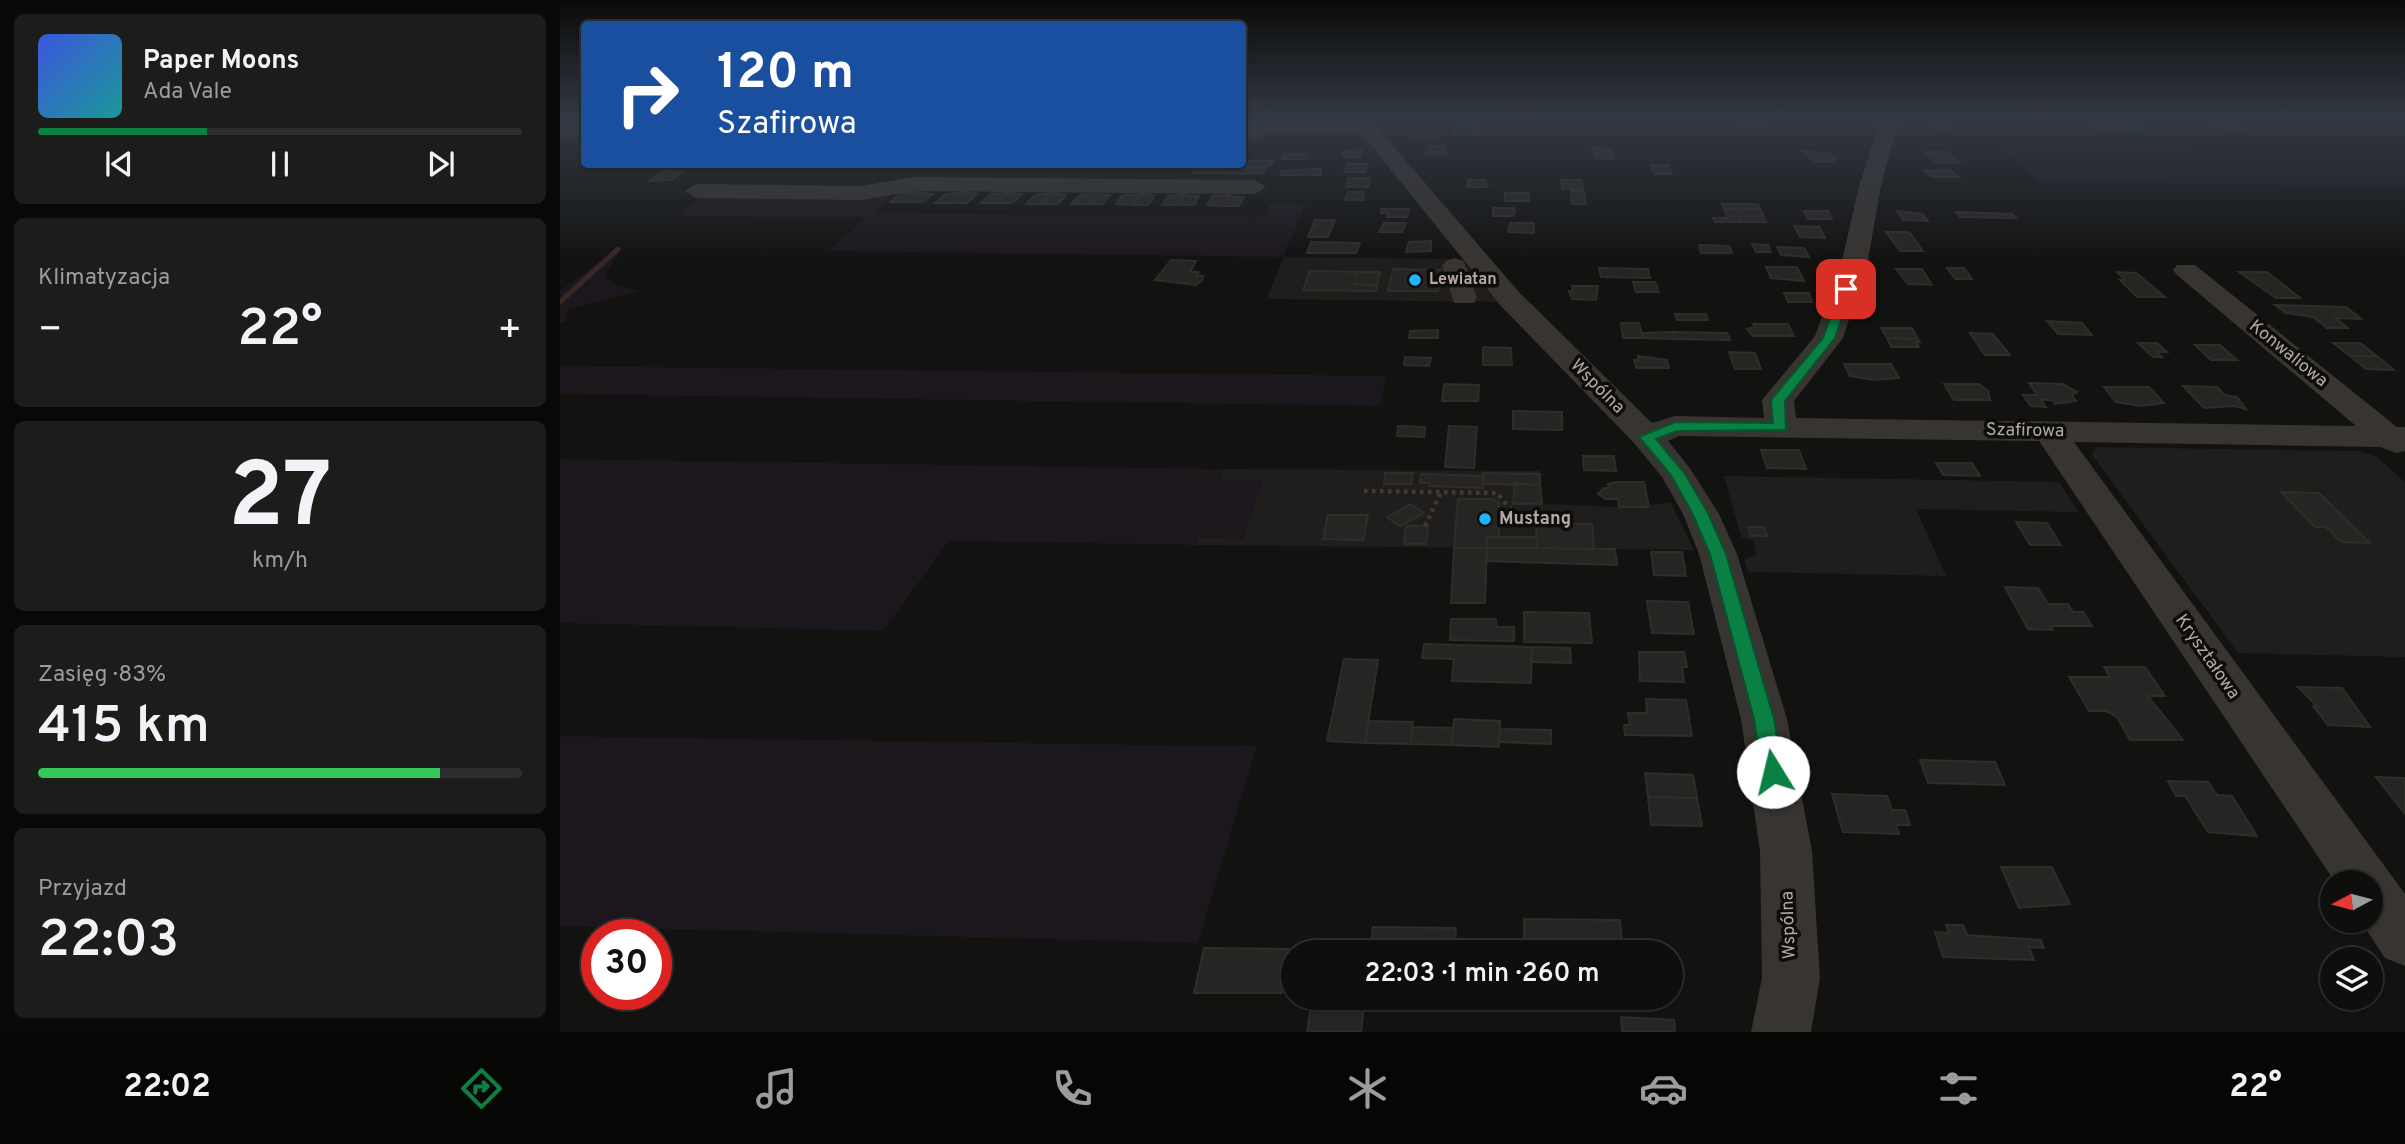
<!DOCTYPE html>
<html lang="pl">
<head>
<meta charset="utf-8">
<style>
  body { margin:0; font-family:Overpass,sans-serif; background:#1c1c1b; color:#f1f3f6; height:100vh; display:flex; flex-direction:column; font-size:26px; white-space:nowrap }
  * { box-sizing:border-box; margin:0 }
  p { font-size:23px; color:#9b9c9d }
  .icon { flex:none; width:38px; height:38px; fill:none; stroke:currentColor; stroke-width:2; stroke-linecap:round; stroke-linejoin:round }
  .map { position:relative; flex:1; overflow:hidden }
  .panel { display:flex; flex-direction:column; gap:14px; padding:14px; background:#080807; width:560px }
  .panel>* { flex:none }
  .hud { position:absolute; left:21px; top:21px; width:665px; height:147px; border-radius:7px; box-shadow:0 2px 5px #0004,0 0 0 2px #2e2e2e; background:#1a4fa0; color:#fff; overflow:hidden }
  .needle { width:46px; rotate:263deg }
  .tools { position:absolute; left:1760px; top:870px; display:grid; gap:14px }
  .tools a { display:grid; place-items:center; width:63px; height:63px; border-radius:50%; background:#0e0e0d; box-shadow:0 2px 5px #0004,0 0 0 2px #2e2e2e; font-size:35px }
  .speed { position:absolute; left:21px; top:919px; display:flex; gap:14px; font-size:35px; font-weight:700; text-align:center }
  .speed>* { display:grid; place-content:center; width:91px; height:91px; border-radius:50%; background:#0e0e0d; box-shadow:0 2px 5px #0004,0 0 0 2px #2e2e2e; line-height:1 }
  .speed .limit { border:10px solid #d22; background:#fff; color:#111 }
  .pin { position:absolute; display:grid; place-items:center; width:60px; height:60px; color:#fff; margin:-30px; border-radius:14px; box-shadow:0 4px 10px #0006 }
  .me { position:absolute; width:77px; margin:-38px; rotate:351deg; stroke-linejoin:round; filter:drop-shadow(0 0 5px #0008) }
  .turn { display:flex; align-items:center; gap:24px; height:147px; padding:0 21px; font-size:32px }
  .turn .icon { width:91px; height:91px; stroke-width:2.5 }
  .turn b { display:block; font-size:49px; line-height:60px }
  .big { font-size:52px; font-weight:600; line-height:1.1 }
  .panel .tile { flex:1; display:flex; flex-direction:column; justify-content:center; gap:10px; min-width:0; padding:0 24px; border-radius:10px; background:#1c1c1b }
  .panel .dial { align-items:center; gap:0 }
  .dial b { font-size:91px; line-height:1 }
  .song { display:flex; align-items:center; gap:21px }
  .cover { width:84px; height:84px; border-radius:10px; background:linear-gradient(135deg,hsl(230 70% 55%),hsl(180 70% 35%)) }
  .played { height:7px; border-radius:4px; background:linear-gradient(90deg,#0b8043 35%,#2e2e2e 35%) }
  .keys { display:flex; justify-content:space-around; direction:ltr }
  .heat { display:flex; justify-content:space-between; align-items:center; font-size:38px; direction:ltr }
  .charge { height:10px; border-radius:5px; background:linear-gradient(90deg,#34c759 83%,#2e2e2e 0) }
  .trip { position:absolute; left:721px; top:940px; width:402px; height:70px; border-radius:35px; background:#0e0e0d; box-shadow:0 2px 5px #0004,0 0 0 2px #2e2e2e; font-weight:600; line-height:70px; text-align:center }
  .dock { display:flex; height:112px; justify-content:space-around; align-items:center; background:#060605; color:#9b9c9d }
  .dock .icon { width:49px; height:49px }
  .dock .active { color:#0b8043 }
  .dock b { font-size:32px; color:#f1f3f6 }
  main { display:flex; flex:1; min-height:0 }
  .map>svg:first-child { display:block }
  .built { fill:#1f1e1d }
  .green { fill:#1c171d }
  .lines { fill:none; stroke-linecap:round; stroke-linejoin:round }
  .stream { stroke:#372826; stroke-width:5 }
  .building { fill:#262524; stroke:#2f2d2a; stroke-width:2 }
  .path { stroke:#3f3a37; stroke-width:4.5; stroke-dasharray:3.5 4.5; stroke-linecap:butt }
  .minor { fill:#383431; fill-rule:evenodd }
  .route { fill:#0b8043; stroke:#07532c; stroke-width:2 }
  .poi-dot { fill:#1db6fe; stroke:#0d0d0c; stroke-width:2.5 }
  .labels { text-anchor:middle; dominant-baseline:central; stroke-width:7; stroke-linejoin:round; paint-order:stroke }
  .far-poi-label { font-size:16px; font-weight:bold; fill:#b4a8a1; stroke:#0d0d0c; text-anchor:start }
  .street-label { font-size:18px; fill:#b4a8a1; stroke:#0d0d0c }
  .poi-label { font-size:18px; font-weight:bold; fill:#b4a8a1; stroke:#0d0d0c; text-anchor:start }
</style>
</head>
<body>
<main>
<section class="panel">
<div class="tile">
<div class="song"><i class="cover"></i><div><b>Paper Moons</b><p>Ada Vale</p></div></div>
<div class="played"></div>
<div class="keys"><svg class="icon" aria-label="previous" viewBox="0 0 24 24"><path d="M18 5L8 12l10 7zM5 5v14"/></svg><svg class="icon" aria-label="pause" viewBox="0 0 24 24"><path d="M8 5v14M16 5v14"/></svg><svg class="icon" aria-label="next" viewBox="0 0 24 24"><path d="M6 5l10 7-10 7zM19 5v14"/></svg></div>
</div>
<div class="tile"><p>Klimatyzacja</p>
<div class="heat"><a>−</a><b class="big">22°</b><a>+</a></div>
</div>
<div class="tile dial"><b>27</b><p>km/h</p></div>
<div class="tile"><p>Zasięg · 83%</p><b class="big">415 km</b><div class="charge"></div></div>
<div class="tile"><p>Przyjazd</p><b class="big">22:03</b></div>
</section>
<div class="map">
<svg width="1845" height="1032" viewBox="0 0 1845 1032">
  <rect width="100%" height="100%" fill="#121211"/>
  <path class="built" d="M723 257 901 259 937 302 707 299Z
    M1536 447 1798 451 1817 457 1845 482V657L1678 653 1532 455Z
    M663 469 980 471 982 504 1059 507 1111 503 1134 550 636 545Z
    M1164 476 1499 482 1519 512 1356 509 1386 576 1188 572 1184 559 1196 555 1194 542 1181 537Z"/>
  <path class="green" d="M1442 149 1845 153V186L1479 182Z
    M143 195 331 196 313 213 703 217 710 203 746 204 723 257 268 251 307 217 117 216Z
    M57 248H62L44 276 59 286 80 291 8 310 6 321 0 323V291Z
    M0 366 827 376 820 406 0 394Z
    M0 459 663 469 660 480 703 481 683 539 639 538 636 545 389 541 323 631 0 623Z
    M0 736 652 746 697 745 638 943 0 926Z"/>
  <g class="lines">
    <path class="stream" d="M0 302 58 249"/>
  </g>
  <path class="building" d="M737 119 746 120 768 119 760 124H731Z
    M1175 119H1199L1202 127H1182Z
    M1367 120H1381L1392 129H1374Z
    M1527 120H1552L1565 128 1540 129Z
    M1552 120H1567L1584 130H1568Z
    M1647 121H1670L1682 129 1659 128 1655 126H1660L1657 124Z
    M894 128H919V134H893Z
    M851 130 871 131 874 138 851 139Z
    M682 132H705L701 140H682Z
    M870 146H884L886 154H865Z
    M1032 148 1052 149 1053 159 1035 158Z
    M787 150H803L801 158 784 157 782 153Z
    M1243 151 1269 154 1276 159H1272L1274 162H1254Z
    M1366 152H1389L1399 163H1375Z
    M724 154H749L746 159H721Z
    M689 161H713L710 166H686Z
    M442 164H484L480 169H437Z
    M787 164H808L805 172H784Z
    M1108 165 1112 174H1095L1091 166Z
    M637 168H705L702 174 633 173Z
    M126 169 111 180 89 181 107 170Z
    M755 169H761V175H720L722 171Z
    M1390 170 1399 177H1372L1364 171Z
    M788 178H810L808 187H786Z
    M908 180H925L928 187H907Z
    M1001 180H1021L1023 189H1002Z
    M1011 191H1024L1026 204H1012Z
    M359 192 373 194 362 202H347Z
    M359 192 347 202H330L341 193Z
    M403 192 417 194 407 203H392Z
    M403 192 392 203H375L386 194Z
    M788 192H803L804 200H785Z
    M448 193 462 194 453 203H437Z
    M448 193 437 203H421L430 194Z
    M492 193 506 195 498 204H482Z
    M492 193 482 204H466L475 195Z
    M945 193H969V201H945Z
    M536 194 543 195H550L543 204H528Z
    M536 194 528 204H511L519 195Z
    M581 194H588L595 196 588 205H572Z
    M581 194 572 205 556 204 563 195Z
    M625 194 631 196H639L634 205H618Z
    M625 194 618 205H602L608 196Z
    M669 195 676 197H684L679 206H663Z
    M669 195 663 206 647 205 652 196Z
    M1162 204H1198L1200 209H1164Z
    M933 208H954L955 212 953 216H933Z
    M821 209H849L847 217H827L828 213H821Z
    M1164 209H1177L1182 222H1155L1153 218H1168Z
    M1177 209H1200L1206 222H1182Z
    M1244 211H1268L1272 219H1248Z
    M1337 211 1363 214 1368 221 1343 220Z
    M1396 212 1452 214 1456 218 1400 217Z
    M755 220H775L768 237H748Z
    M824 223H846L842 232H819Z
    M950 223H974V233L948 232Z
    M1234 226 1259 227 1265 238 1240 237Z
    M1326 232H1349L1363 251H1340Z
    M871 241V251L846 252 849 242Z
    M751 242 800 243 796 253H747Z
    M1192 244 1208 245 1211 252H1196Z
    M1139 245 1169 246 1172 253H1141Z
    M1217 247 1244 248 1249 257 1221 255Z
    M611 260 636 261 630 272H639L637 276H643L642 280 636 285 595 280Z
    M1206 267H1237L1244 281 1211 278Z
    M1039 268 1088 269 1090 278 1041 277Z
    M1387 268H1404L1412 279H1395Z
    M833 269 881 270 878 291H828Z
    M1336 269H1362L1372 285 1348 284Z
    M750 271 798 272 794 284 817 285 816 291 743 290Z
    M798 272H820L817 285 794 284Z
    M1557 272 1576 273 1605 297H1577L1560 280H1565Z
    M1679 272H1707L1740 298H1716Z
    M1073 282H1095L1099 292H1076Z
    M1012 286H1038L1036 300 1012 299 1009 291H1013Z
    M1224 293H1249L1252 302H1228Z
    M1715 305 1786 307 1801 319 1775 318 1788 328H1767L1753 317 1726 313Z
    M1115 314H1146L1148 320H1117Z
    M1487 321 1522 323 1532 335 1498 334Z
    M1061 323H1079L1083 338H1063Z
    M1193 324H1228L1234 336H1193L1187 329 1195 327Z
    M1321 328H1352L1358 339 1327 338Z
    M878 330V338H849L850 331Z
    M1113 332 1167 333 1170 340 1115 339Z
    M1113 332 1115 339 1083 338 1082 333Z
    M1410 333 1433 334 1450 355H1425Z
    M1327 338 1358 339 1360 342H1356L1359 347H1331Z
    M1578 343H1597L1607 352H1597L1602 357H1593Z
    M1773 343H1800L1817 356H1790Z
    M1635 345H1660L1677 360H1651Z
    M923 347 951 348 952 365H923Z
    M1169 352 1195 353 1201 369H1175Z
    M1078 356 1107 360 1109 368H1076L1074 360H1079Z
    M1790 356H1817L1834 370 1806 369Z
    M845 357 871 358 869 366 844 365Z
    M1284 364H1331L1339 378 1314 380 1290 376Z
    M1469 383 1503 384 1517 392 1512 395 1516 401 1495 404 1492 400H1481L1486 407 1471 406 1463 395H1477Z
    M884 384 919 385 918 401H882Z
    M1384 384H1419L1428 391 1430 400H1394Z
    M1623 386 1657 387 1665 395 1677 397 1686 409 1674 406 1644 408Z
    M1544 387H1589L1604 403 1581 406 1556 402Z
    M953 411 1002 412V430L953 429Z
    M838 426 865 427 864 437 837 436Z
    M889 426 917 427 914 468 885 467Z
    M1201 450H1239L1246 469 1207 468Z
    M1023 456H1054L1056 471 1024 470Z
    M1376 463H1412L1420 476 1383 475Z
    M825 473H853L851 484H824Z
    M923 473 980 474V485L924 484Z
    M861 474 923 476V488L869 486 870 483H860Z
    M1055 482H1084L1089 507H1059L1058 499H1045L1038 494 1043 488H1049L1048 484Z
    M955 483 980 485 982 504H953Z
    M1721 492 1759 493 1810 543 1781 542 1766 527H1755Z
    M898 499H933L939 503V537H927V548H894Z
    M851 504 864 513 840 526 827 517Z
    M768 515H808L803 540 763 539Z
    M1456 522 1487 523 1501 545H1470Z
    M976 524H1032L1034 549 977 548Z
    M846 526H868L866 544H844Z
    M1188 527H1204L1207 536H1191Z
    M927 537H976L977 548H927Z
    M894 548H927L925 603H891Z
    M927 548 1055 549 1057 565 926 561Z
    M1091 552H1122L1126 576 1094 575Z
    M1445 587 1478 588 1488 604H1508L1513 612H1523L1532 626H1490L1493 630 1468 629Z
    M1087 601 1128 602 1134 634 1092 633Z
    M964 612 1029 613 1032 643 964 642Z
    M891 619H936V627H954V641L890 640Z
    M864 644 972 647 971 683 892 681 894 659 862 658Z
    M972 647 1010 648 1011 663 971 662Z
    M1079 652H1124L1127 667H1122L1124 682 1080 681Z
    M784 659 818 660 805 743 767 741Z
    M1544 667H1585L1605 696H1588L1623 740H1570L1557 717 1546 711H1529L1509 677H1550Z
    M1738 687 1782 688 1810 727 1768 725 1753 706 1758 707Z
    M1086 699 1126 700 1132 736 1065 735 1064 725H1070L1068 713H1087Z
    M894 719 940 721 939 747 892 745Z
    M809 721 853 722 851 744 805 743Z
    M853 727 893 728 892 745 851 744Z
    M940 729 991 730V744L939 742Z
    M1360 760 1435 762 1445 785 1368 783Z
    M1085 773 1133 775 1137 798 1088 797Z
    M1816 777 1845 778V814Z
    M1608 781 1648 782 1657 795 1672 796 1697 836 1648 832 1625 796H1616Z
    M1272 794 1327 796 1332 810H1345L1350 825H1336L1339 834 1283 832Z
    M1088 797 1137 798 1142 826 1091 825Z
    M1441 867H1492L1510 904 1459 908Z
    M964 919 1060 920 1063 952 964 951Z
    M1386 925H1403L1407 935 1481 940 1484 948 1469 947 1474 960 1383 957 1375 932 1389 933Z
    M813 927 896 928 895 948 811 947Z
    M760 946 811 947V952H759Z
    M811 947 872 948V952H811Z
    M644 948 728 949 722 993H634Z
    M879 948 964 951V952H879Z
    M752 998H805L801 1032H747Z
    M876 998H966V1009L876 1006Z
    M1061 1017 1114 1020 1115 1032H1062Z"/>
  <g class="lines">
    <path class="path" d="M804 491 937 493 954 513
      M865 526 881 492"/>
    <path class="minor" d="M790 118H809L959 292 1092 423 1115 416 1204 418 1202 400 1255 336 1281 265 1299 186 1321 118H1339L1321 186 1307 265 1283 338 1234 401 1236 418 1796 426 1617 275 1613 270 1617 265H1635L1837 427H1845V451L1836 453 1820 447 1514 442 1845 894V966L1825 958 1800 920H1811V882H1775L1479 441 1119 436 1108 441 1129 467 1159 514 1177 554 1227 719 1252 851 1260 978 1251 1032H1191L1202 978 1200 851 1181 719 1139 554 1123 514 1102 477 1075 444 939 304 803 135 682 134V122L793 123Z
      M24 124V136L0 139V127Z
      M355 177 695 180 706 187 695 194 355 191 301 200 136 198 125 191 136 184 301 186Z
      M895 258 904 261 917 297 914 303H894L882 266 886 261Z"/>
  </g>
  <linearGradient id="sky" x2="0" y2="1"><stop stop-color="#0a0a09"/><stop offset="0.45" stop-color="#333943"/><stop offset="1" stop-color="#333943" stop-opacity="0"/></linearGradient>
  <rect width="1845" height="262" fill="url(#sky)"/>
  <path class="route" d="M1281 287 1291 289 1275 338 1225 401 1226 430 1117 431 1096 439 1125 474 1148 513 1166 554 1214 719 1223 772 1220 778 1213 780 1205 778 1202 772 1194 719 1150 554 1132 513 1111 475 1079 437 1115 422 1213 423 1211 400 1263 338Z"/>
  <g class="poi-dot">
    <circle cx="855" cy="280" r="7"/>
    <circle cx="925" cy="519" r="7"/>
  </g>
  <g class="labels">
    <g class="far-poi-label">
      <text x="869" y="280">Lewiatan</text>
    </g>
    <g class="street-label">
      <text transform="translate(1728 354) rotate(39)">Konwaliowa</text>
      <text transform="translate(1037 387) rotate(45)">Wspólna</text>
      <text transform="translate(1465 431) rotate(1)">Szafirowa</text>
      <text transform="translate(1647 657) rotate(55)">Kryształowa</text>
      <text transform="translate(1229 925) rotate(-92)">Wspólna</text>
    </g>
    <g class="poi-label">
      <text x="939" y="519">Mustang</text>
    </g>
  </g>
</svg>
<div class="tools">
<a><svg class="needle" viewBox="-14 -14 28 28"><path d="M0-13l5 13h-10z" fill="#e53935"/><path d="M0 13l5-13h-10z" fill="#9b9c9d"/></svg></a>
<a><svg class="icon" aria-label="layers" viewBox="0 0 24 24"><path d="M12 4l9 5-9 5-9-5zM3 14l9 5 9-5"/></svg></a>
</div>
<div class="speed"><div class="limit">30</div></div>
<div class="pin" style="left:1286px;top:289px;background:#d93025"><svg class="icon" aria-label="arrive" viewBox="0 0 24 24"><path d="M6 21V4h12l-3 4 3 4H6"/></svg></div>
<svg class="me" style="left:1213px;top:772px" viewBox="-20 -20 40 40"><circle r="19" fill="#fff"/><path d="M0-13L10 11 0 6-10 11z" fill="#0b8043"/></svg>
<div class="trip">22:03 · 1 min · 260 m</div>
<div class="hud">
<div class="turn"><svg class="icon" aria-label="right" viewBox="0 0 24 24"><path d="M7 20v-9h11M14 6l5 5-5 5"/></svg><div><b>120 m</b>Szafirowa</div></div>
</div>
</div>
</main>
<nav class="dock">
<b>22:02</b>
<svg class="icon active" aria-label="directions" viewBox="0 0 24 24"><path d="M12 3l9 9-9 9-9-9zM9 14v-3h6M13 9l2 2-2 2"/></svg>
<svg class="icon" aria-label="music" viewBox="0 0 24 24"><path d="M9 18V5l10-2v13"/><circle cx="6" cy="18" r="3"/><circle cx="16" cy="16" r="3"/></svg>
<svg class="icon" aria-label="phone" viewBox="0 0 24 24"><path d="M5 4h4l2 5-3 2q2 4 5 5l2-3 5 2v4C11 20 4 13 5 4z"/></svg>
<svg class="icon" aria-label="climate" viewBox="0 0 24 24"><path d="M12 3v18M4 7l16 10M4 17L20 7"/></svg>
<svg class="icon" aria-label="car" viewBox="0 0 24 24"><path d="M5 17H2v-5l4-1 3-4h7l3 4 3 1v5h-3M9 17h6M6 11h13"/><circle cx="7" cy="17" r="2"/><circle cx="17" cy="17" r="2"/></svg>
<svg class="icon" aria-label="filters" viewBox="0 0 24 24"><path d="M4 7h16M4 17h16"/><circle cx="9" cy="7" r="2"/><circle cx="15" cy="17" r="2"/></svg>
<b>22°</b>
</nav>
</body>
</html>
